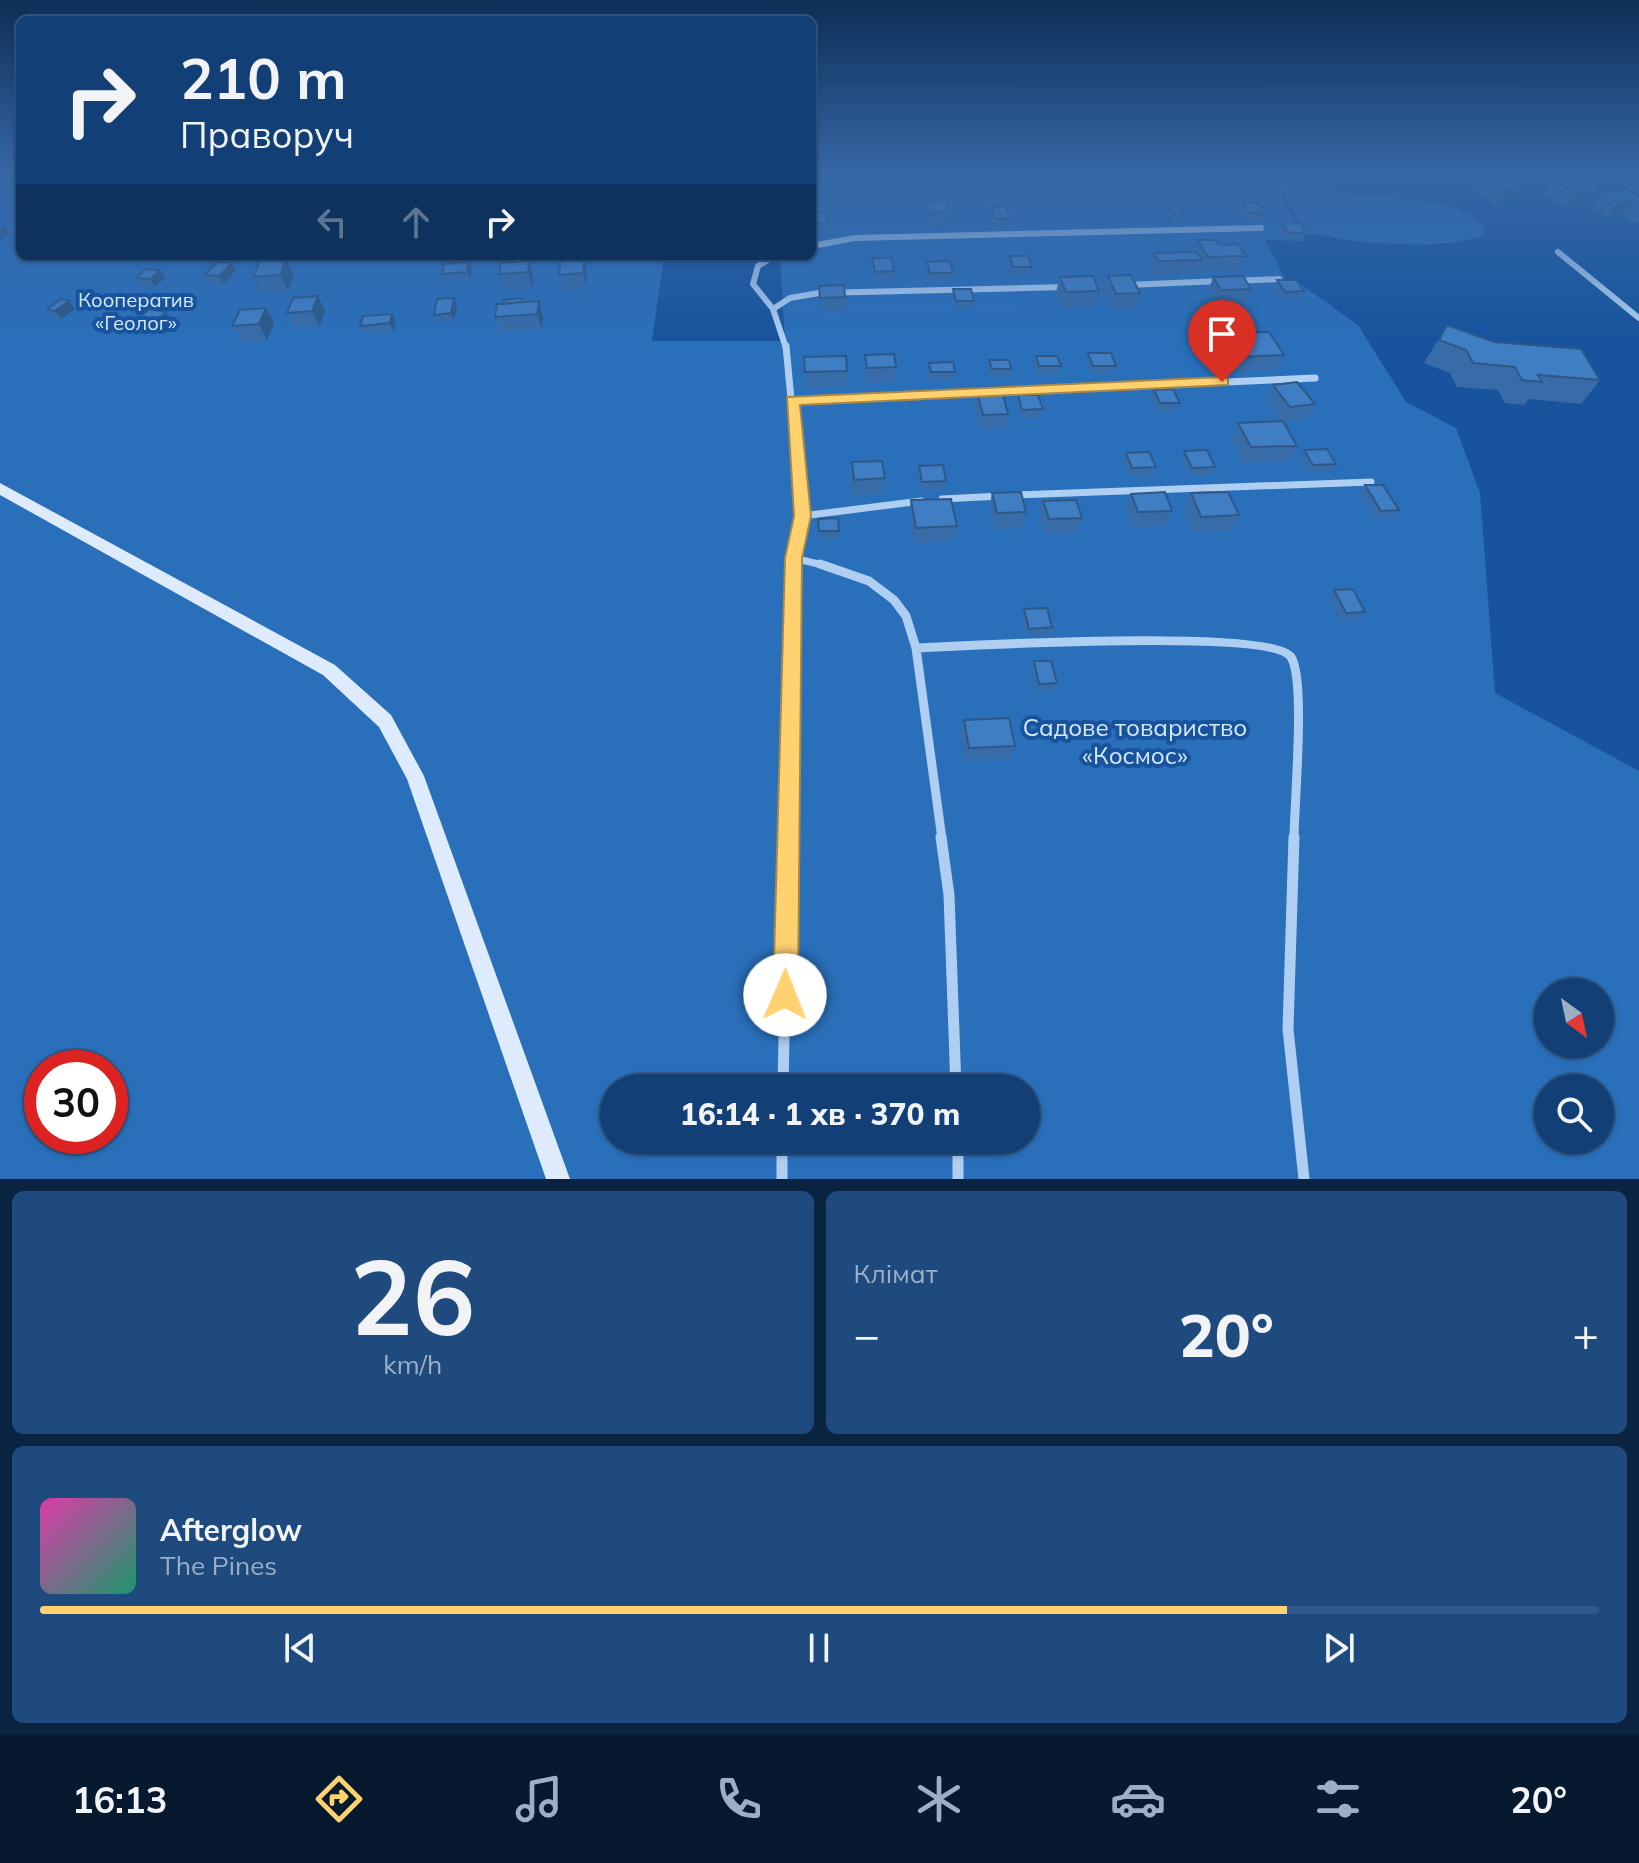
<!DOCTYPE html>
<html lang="uk">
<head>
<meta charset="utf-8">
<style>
  body { margin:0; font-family:Mulish,sans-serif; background:#1e4a7e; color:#f1f3f6; height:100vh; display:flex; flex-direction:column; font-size:30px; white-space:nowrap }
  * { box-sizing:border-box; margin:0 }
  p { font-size:26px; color:#9cafc5 }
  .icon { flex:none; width:44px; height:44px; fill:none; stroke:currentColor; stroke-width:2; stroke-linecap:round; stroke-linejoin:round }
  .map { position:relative; height:1179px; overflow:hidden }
  .panel { display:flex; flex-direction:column; gap:12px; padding:12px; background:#092341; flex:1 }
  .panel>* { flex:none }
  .hud { position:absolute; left:16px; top:16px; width:800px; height:244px; border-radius:12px; box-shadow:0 2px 6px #0004,0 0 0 2px #305888; background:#113f76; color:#f1f3f6; overflow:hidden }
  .needle { width:52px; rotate:147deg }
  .tools { position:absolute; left:1534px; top:978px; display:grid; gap:16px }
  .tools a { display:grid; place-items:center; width:80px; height:80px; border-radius:50%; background:#113f76; box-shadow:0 2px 6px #0004,0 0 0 2px #305888; font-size:40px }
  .speed { position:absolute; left:24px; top:1050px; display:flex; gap:16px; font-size:40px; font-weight:700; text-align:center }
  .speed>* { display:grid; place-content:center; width:104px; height:104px; border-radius:50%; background:#113f76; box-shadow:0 2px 6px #0004,0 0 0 2px #305888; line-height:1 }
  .speed .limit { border:12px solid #d22; background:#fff; color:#111 }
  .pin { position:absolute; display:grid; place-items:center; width:68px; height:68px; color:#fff; margin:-82px -34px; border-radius:50% 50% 50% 0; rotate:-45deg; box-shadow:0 0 8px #0007 }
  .pin .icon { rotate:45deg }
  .me { position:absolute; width:88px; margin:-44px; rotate:1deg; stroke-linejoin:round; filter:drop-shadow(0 0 6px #0008) }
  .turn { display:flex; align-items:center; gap:28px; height:168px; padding:0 32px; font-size:36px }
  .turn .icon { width:104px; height:104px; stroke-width:2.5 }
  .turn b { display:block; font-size:56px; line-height:68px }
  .lanes { display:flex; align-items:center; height:76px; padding:0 32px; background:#0003; justify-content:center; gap:40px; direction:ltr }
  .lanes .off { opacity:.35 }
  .big { font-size:60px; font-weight:800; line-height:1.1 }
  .panel .widget { flex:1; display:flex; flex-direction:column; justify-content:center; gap:12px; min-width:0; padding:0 28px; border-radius:12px; background:#1e4a7e }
  .panel .dial { align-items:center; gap:0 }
  .dial b { font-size:104px; line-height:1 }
  .song { display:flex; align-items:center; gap:24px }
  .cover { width:96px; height:96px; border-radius:12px; background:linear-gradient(135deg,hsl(320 70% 55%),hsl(160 70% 35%)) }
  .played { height:8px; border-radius:4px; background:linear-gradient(90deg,#ffd26f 80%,#305888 80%) }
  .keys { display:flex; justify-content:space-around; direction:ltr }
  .heat { display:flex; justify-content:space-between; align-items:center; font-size:44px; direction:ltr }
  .panel .tiles { flex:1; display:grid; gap:12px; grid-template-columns:1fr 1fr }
  .widget:last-child { grid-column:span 2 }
  .trip { position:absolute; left:600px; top:1074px; width:440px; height:80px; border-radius:40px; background:#113f76; box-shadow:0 2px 6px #0004,0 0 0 2px #305888; font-weight:800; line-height:80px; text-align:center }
  .tabs { display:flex; height:128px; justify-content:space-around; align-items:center; background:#07192f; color:#9cafc5 }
  .tabs .icon { width:56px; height:56px }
  .tabs .selected { color:#ffd26f }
  .tabs b { font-size:36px; color:#f1f3f6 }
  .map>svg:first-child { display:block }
  .green { fill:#2a6fba; fill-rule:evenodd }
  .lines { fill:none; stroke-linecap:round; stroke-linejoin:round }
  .street-far3 { stroke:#aecff2; stroke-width:6 }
  .street-far2 { stroke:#aecff2; stroke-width:7 }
  .street-far1 { stroke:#aecff2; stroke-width:9 }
  .street { stroke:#aecff2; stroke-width:11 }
  .secondary { fill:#ddebfc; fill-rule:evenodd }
  .wall { fill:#376ca8 }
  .shaded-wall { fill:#2d5888 }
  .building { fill:#407ec3; stroke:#2d5888; stroke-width:2 }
  .route { fill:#ffd26f; stroke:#a68848; stroke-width:2 }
  .labels { text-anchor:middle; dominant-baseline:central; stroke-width:8; stroke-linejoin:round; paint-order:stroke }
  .far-park-label { font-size:20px; fill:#d6e8fd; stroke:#17549d }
  .park-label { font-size:24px; fill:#d6e8fd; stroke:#17549d }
</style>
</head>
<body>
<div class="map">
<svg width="1639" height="1179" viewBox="0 0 1639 1179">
  <rect width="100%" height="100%" fill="#17549d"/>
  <path class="green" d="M0 173H20V256H664L652 341H785L780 256H812V173H1265L1271 185 1063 191 1277 187 1304 241 1265 240 1286 280 1299 283 1358 325 1406 402 1456 428 1480 493 1495 693 1639 771V1179H0ZM1548 992H1600V1044H1548ZM42 1068H110V1136H42ZM614 1088H1026V1140H614ZM1548 1088H1600V1140H1548Z
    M1273 173H1409L1329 176 1318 181C1340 209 1443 182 1485 227L1484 235C1444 249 1395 244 1354 241 1337 239 1321 233 1305 234Z"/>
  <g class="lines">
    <path class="street-far3" d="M812 246 855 238 1261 228
      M1558 252 1639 318
      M1235 281 1279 279
      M1127 285 1221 281
      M773 309 753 284 758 266 774 256
      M786 348 773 309 790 298 819 293 1065 287"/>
    <path class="street-far2" d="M786 346 802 516 793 566
      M792 401 1315 378
      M1014 495 1371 482
      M942 499 1001 496
      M802 516 921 501
      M793 558 827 566"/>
    <path class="street-far1" d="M820 564 869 581 894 600 906 616 916 648 942 839
      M916 648C965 646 1272 628 1291 657 1306 680 1294 805 1294 839
      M788 839 793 564"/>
    <path class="street" d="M941 837 949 895 956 1088
      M1294 837 1288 1029 1304 1179
      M783 1088 788 837
      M782 1140V1179
      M958 1140V1179"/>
    <path class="secondary" d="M0 483 335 665 391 715 424 776 570 1179H546L407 779 379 727 323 675 0 495Z"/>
  </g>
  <path class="wall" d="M1488 173 1514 201 1494 204 1473 189 1481 174Z
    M1626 176H1639V192L1632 193 1621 183Z
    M1553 179 1597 189 1587 204 1563 207 1544 193Z
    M1603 193 1639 198V222L1634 223 1623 215 1607 217 1593 208Z
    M926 200 950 212 948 227 928 228 925 215Z
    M1242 203 1265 212 1262 220H1246L1239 211Z
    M1168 205 1183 213 1180 221H1170L1166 213Z
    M991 207 1011 219 1010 226 994 227 990 215Z
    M812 213 828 223V230L812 231Z
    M1283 222 1305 233 1302 240 1284 239 1280 229Z
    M1198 240 1219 245 1246 256 1240 271 1203 272 1199 267 1196 275 1153 276 1149 269 1154 253 1194 252Z
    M1010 256 1032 267 1031 274 1012 275 1008 264Z
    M872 258 894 271V279H874L872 266Z
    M260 261 294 275 288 290 261 292 253 277Z
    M529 261 533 276 532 288 504 290 499 274Z
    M560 261 587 274 586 288 563 290 559 275Z
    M469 262 472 270 470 279 444 281 442 274Z
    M927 262 953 273 952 280 929 281 926 269Z
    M236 270 224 284 209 283 205 275Z
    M1108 276 1140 293 1135 308 1111 309 1103 291Z
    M1060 277 1099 291 1095 306 1062 308 1056 292Z
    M1213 277 1251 289 1244 304 1215 305 1208 292Z
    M136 278H165L155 287 141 286Z
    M1277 280 1304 291 1300 299H1282L1274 288Z
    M819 286 845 297V312L820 313Z
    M953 289 974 301 973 308 955 309 952 297Z
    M293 298 325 311 320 326 295 328 287 313Z
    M454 298 457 306 454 321 437 322 434 315Z
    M69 301 75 309 61 319 53 317 47 309Z
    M539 301 543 317 542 329 500 333 495 317 523 302Z
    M266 308 274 323 267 340 242 342 232 326Z
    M392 314 396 322 393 331 364 333 360 326Z
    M172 320 155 334 137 332 132 324Z
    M1447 325 1600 380 1581 404 1529 399 1524 405 1505 403 1498 390 1457 387 1450 373 1424 363Z
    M1225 333 1284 355 1276 371 1231 372 1218 349Z
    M1088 353 1116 366 1114 373 1090 374 1086 361Z
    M865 355 896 367 895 382 866 383 865 371Z
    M1036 356 1061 366 1059 373 1037 374 1034 364Z
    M804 357 847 371V386L805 388Z
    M989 360 1011 369 1010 376 990 377 988 368Z
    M929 363 955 372 954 379 930 380 928 370Z
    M1273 385 1315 404 1306 419 1284 422 1297 446 1289 461 1243 463 1231 438 1238 423 1282 421 1266 400Z
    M976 388 1008 414 1005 429 980 430 973 403Z
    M1154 390 1180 403 1177 410 1157 411 1151 398Z
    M1018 395 1043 409 1041 417 1021 418 1016 403Z
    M1304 450 1336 464 1331 471 1308 472 1300 457Z
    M1184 451 1215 467 1211 475 1189 476 1181 459Z
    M1126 453 1156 467 1152 475 1129 476 1123 461Z
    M852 462 885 478 883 494 853 495 851 478Z
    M919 466 946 481 945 489 921 490 918 474Z
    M1365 485 1399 510 1394 518H1376L1360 493Z
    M992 493 1026 512 1023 528 994 529 989 509Z
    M1191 493 1239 515 1231 530 1193 532 1184 509Z
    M1131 494 1172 511 1166 526 1132 527 1125 509Z
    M911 500 957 526 954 541 914 543 909 515Z
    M1043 501 1082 518 1077 533 1044 534 1039 516Z
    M818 519 839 531V538L819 539Z
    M1334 590 1365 612 1360 619 1340 620 1329 598Z
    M1024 609 1052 627 1050 635 1027 636 1022 616Z
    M1034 661 1057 683 1054 690 1037 691 1032 669Z
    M964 720 1015 746 1010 759 965 761 960 734Z"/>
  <path class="shaded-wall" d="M1523 186 1514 201 1494 204 1503 189Z
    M1597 189 1587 204 1563 207 1573 192Z
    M1633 200 1623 215 1607 217 1618 203Z
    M4 226 9 234 0 241V229Z
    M286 259 294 275 288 290 280 275Z
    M584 259 587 274 586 288 583 273Z
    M529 261 533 276 532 288 528 272Z
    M469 262 472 270 470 279 467 272Z
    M232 263 236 270 224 284 219 276Z
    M160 270 165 278 155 287 150 279Z
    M318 296 325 311 320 326 312 311Z
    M454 298 457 306 454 321 451 313Z
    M69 301 75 309 61 319 55 311Z
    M539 301 543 317 542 329 537 314Z
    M266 308 274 323 267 340 259 324Z
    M166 312 172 320 155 334 150 326Z
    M392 314 396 322 393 331 390 323Z"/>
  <path class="building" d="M1488 173H1504L1523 186 1503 189 1481 174Z
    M1577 176 1597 189 1573 192 1553 179Z
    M1626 176H1639V185H1637Z
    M1627 190 1639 198V204L1633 200 1618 203 1603 193Z
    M926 200H946L950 212 929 213Z
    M1242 203H1259L1265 212 1248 213Z
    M1168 205H1178L1183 213 1173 214Z
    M991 207H1006L1011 219H995Z
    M812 213H827L828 223H812Z
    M1283 222 1301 223 1305 233 1287 232Z
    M1198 240H1216L1219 245 1238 244 1246 256 1208 257Z
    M1197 252 1202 260 1158 261 1154 253Z
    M1010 256H1028L1032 267H1013Z
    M872 258H892L894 271 875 272Z
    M286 259 280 275 253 277 260 261Z
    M584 259 583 273 559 275 560 261Z
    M529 261 528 272 499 274 501 263Z
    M950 261 953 273H930L927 262Z
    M217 262 232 263 219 276 205 275Z
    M469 262 467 272 442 274 444 264Z
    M146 269 160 270 150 279 136 278Z
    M1131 275 1140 293 1116 294 1108 276Z
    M1093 276 1099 291 1066 292 1060 277Z
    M1243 276 1251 289 1221 290 1213 277Z
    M1277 280H1296L1304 291 1285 292Z
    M844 285 845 297 820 298 819 286Z
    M953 289H971L974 301H956Z
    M318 296 312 311 287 313 293 298Z
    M454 298 451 313 434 315 437 299Z
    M522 298V302L504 304V300Z
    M61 299 69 301 55 311 47 309Z
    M539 301 537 314 495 317 497 304Z
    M266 308 259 324 232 326 240 310Z
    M149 309 166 312 150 326 132 324Z
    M392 314 390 323 360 326 363 316Z
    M1447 325 1494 342 1581 349 1600 380 1538 375 1542 382 1522 380 1515 367 1473 363 1466 350 1439 340Z
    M1269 332 1284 355 1238 357 1225 333Z
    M1088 353H1111L1116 366H1093Z
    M894 354 896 367 867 368 865 355Z
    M846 356 847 371 805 372 804 357Z
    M1036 356H1057L1061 366H1039Z
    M989 360H1009L1011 369H992Z
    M953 362 955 372H931L929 363Z
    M1297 382 1315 404 1290 407 1273 385Z
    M1001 387 1008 414 983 415 976 388Z
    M1173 389 1180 403H1160L1154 390Z
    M1018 395H1038L1043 409 1022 410Z
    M1283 421 1297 446 1251 447 1238 423Z
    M1327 449 1336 464 1313 465 1304 450Z
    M1207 450 1215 467 1192 468 1184 451Z
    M1149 452 1156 467 1132 468 1126 453Z
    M882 461 885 478 854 480 852 462Z
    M943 465 946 481 922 482 919 466Z
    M1365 485H1383L1399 510 1381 511Z
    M1021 492 1026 512 997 513 992 493Z
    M1165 492 1172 511 1138 512 1131 494Z
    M1228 492 1239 515 1201 517 1191 493Z
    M951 499 957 526 916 528 911 500Z
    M1076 500 1082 518 1049 519 1043 501Z
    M838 518 839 531H819L818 519Z
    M1353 589 1365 612 1346 613 1334 590Z
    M1047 608 1052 627 1029 629 1024 609Z
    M1034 661H1051L1057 683 1039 684Z
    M1009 718 1015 746 969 748 964 720Z"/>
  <linearGradient id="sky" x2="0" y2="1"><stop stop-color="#0d2e56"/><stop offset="0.51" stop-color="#3667a5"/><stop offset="1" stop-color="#3667a5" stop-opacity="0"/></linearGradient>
  <rect width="1639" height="338" fill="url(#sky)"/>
  <path class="route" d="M1222 377 1228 379V385L800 405 811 516 802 558 798 995 794 1004 785 1007 776 1004 773 995 785 558 794 516 787 397Z"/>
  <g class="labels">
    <g class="far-park-label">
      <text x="136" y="299">Кооператив<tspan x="136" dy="23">«Геолог»</tspan></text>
    </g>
    <g class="park-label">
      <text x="1135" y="727">Садове товариство<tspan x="1135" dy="28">«Космос»</tspan></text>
    </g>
  </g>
</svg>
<div class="tools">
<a><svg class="needle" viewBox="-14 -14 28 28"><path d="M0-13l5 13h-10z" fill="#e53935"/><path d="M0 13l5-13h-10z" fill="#9cafc5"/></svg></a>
<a><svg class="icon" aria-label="search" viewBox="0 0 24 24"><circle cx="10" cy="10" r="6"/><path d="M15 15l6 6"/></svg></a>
</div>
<div class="speed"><div class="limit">30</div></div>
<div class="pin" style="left:1222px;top:382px;background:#d93025"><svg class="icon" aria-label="arrive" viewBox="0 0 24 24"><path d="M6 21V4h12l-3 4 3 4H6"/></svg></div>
<svg class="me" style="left:785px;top:995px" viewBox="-20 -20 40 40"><circle r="19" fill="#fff"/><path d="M0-13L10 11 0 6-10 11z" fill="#ffd26f"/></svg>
<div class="trip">16:14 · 1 хв · 370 m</div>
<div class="hud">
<div class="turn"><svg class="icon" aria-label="right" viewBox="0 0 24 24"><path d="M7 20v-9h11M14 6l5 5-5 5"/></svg><div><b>210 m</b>Праворуч</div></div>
<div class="lanes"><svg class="icon off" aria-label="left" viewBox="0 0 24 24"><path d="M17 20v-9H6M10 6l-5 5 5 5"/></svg><svg class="icon off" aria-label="ahead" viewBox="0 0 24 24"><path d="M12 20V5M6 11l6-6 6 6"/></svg><svg class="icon" aria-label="right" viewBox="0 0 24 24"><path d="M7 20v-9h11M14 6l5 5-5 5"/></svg></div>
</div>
</div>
<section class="panel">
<div class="tiles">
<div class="widget dial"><b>26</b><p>km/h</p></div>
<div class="widget"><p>Клімат</p>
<div class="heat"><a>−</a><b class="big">20°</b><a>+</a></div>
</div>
<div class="widget">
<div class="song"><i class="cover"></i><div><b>Afterglow</b><p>The Pines</p></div></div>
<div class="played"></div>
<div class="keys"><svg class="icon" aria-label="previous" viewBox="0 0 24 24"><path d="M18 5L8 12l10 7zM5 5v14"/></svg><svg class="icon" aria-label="pause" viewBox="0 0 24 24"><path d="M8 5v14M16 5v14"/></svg><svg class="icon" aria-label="next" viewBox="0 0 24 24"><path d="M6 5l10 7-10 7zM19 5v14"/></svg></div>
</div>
</div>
</section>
<nav class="tabs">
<b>16:13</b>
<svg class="icon selected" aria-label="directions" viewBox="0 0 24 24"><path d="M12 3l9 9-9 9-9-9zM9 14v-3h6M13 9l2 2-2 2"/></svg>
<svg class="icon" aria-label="music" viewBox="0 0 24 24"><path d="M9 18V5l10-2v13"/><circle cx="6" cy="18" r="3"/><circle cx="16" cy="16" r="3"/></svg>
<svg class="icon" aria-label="phone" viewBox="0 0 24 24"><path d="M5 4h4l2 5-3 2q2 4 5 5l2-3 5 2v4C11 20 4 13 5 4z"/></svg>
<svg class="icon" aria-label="climate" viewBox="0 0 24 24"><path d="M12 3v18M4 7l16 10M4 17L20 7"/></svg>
<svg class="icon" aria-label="car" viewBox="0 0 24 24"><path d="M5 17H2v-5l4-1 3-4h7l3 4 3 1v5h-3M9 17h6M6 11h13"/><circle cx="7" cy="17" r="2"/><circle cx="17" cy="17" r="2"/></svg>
<svg class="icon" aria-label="filters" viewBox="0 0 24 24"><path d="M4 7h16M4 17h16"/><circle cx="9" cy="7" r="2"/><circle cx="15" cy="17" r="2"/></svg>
<b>20°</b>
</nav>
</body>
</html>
